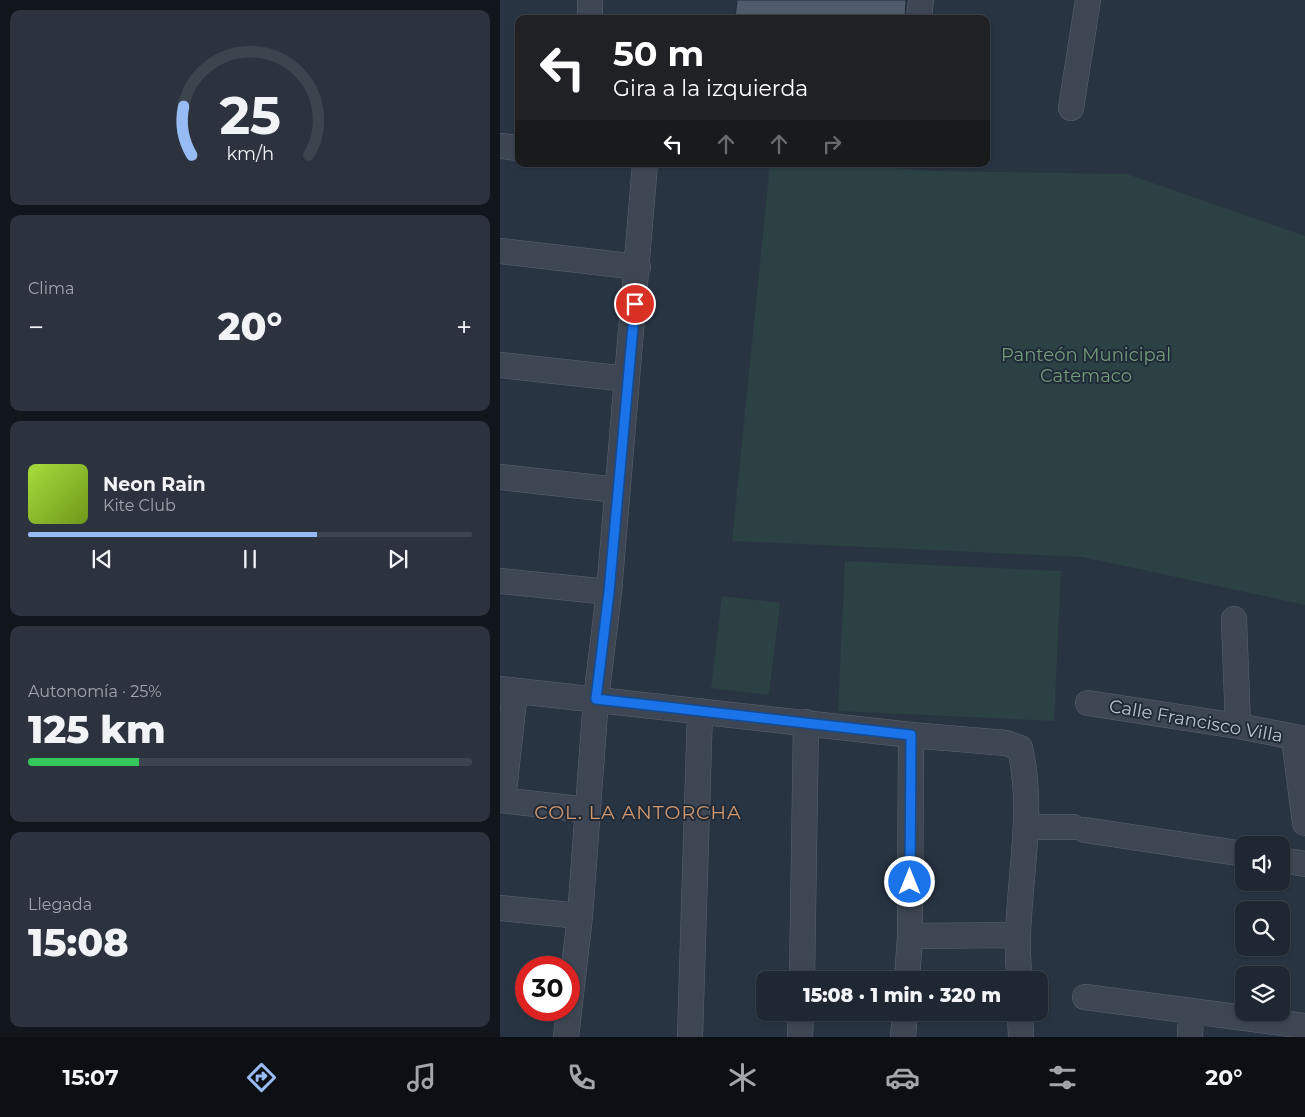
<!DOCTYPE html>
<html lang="es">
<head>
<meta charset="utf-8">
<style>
  body { margin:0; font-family:Montserrat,sans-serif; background:#2c333e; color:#f1f3f6; height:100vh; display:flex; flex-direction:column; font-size:19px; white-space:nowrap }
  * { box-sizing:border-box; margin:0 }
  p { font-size:16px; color:#a1a5ac }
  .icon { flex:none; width:28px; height:28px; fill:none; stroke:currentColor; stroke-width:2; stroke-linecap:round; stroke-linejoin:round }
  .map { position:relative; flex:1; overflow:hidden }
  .sheet { display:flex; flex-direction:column; gap:10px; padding:10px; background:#11151c; width:500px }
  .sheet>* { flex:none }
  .guide { position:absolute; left:15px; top:15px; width:475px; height:152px; border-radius:10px; box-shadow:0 1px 4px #0004,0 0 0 1px #3c444d; background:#202124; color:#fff; overflow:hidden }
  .fabs { position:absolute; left:735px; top:836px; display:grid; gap:10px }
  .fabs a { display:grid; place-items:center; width:55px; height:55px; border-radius:10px; background:#1f2732; box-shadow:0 1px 4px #0004,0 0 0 1px #3c444d; font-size:25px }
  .speed { position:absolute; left:15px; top:956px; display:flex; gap:10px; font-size:25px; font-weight:700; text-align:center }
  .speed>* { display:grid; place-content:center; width:65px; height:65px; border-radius:50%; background:#1f2732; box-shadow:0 1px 4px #0004,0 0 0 1px #3c444d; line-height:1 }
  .speed .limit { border:8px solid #d22; background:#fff; color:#111 }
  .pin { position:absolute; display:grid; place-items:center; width:42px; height:42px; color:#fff; margin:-21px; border:2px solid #fff; border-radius:50%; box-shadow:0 1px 5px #0007 }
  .me { position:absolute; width:55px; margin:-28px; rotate:0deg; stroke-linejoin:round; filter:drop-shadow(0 0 4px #0008) }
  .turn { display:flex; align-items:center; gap:18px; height:105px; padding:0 15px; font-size:22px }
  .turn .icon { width:65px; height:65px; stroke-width:2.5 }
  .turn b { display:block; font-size:35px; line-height:42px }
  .lanes { display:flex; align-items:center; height:48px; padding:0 15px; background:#0003; justify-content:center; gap:25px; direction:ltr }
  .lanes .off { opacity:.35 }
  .big { font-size:38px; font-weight:800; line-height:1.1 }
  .sheet .card { flex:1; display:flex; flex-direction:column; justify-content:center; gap:8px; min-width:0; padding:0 18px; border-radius:10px; background:#2c333e }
  .sheet .dial { align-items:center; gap:0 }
  .dial svg { height:130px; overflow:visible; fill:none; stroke:#3c444d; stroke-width:7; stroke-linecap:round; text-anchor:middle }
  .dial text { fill:#f1f3f6; stroke:none }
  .song { display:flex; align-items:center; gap:15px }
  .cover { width:60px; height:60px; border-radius:8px; background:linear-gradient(135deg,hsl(80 70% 55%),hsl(80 70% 35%)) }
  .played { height:5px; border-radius:2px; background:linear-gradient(90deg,#97bcf4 65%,#3c444d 65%) }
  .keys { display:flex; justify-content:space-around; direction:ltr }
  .heat { display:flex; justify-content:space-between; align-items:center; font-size:28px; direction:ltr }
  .charge { height:8px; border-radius:4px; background:linear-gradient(90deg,#34c759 25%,#3c444d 0) }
  .trip { position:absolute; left:256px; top:971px; width:292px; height:50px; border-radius:10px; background:#1f2732; box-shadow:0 1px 4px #0004,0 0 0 1px #3c444d; font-weight:800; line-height:50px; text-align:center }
  .tabs { display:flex; height:80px; justify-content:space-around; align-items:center; background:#0c1014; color:#a1a5ac }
  .tabs .icon { width:35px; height:35px }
  .tabs .current { color:#97bcf4 }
  .tabs b { font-size:22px; color:#f1f3f6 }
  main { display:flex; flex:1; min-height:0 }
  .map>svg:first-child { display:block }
  .green { fill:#2b4143 }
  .building { fill:#4f5b6b; stroke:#232d3a }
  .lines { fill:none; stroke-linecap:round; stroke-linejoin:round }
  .minor-casing { stroke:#5b646f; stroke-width:26 }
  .minor { stroke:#3d4652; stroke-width:25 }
  .route-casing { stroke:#114b97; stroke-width:12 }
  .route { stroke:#1a73e8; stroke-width:9 }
  .labels { text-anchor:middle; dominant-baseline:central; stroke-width:4; stroke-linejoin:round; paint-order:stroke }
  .park-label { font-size:18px; fill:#729c7b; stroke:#212b38 }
  .street-label { font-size:18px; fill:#bac1cc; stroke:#212b38 }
  .neighbourhood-label { font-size:19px; letter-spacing:1px; fill:#d2996f; stroke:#212b38 }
</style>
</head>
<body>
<main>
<section class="sheet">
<div class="card dial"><svg viewBox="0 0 100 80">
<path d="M14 69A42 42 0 1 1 86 69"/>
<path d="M14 69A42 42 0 0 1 9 39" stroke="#97bcf4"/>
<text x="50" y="56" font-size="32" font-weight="700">25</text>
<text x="50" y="72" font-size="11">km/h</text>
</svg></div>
<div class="card"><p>Clima</p>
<div class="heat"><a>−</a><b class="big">20°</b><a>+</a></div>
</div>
<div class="card">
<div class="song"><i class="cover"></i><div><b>Neon Rain</b><p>Kite Club</p></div></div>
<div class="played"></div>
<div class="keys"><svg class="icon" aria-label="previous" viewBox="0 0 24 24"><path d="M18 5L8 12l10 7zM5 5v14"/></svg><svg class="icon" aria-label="pause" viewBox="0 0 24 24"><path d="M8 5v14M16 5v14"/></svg><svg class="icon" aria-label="next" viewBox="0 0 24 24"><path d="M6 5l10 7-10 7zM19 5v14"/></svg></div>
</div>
<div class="card"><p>Autonomía · 25%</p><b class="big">125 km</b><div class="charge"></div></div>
<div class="card"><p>Llegada</p><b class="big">15:08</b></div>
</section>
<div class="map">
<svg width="805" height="1037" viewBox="0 0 805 1037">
  <rect width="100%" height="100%" fill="#293442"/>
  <path class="green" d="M270 164H345L435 171 627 174 805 236V605L583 557 232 541Z
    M345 561 561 571 554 721 338 711Z
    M222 596 280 603 269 695 211 688Z"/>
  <path class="building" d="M237 0H406L405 19H235Z"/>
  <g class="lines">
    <defs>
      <path id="minor" d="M90 0V19
        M419 19 421 0
        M571 108 588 0
        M0 146 19 148
        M0 251 138 267
        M0 365 127 379
        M0 477 117 490
        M0 581 109 592
        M734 619 738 726
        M0 689 411 735 506 743 520 748C534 809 520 873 518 934 517 949 519 965 519 980
        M588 703 738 726 805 739
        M794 738 805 823
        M0 800 88 810
        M3 800 15 691
        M526 827H573
        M585 830 744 854
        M781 860 805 864
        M0 908 80 916
        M410 936 518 935
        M302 980 306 722
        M407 980 410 936 411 735
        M585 997 805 1026
        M520 1012 521 1037
        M66 1037 80 916 96 699 109 592 145 164
        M190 1037 200 711
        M300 1037 301 1012
        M403 1037 405 1012
        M690 1037 691 1011"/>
    </defs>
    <use href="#minor" class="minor-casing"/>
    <use href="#minor" class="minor"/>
  </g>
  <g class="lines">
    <defs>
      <path id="route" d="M135 304 109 592 96 699 411 735 410 882"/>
    </defs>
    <use href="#route" class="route-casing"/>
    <use href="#route" class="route"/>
  </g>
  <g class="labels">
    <g class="park-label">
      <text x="586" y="355">Panteón Municipal<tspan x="586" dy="21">Catemaco</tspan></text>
    </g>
    <g class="street-label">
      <text transform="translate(696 721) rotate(10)">Calle Francisco Villa</text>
    </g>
    <g class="neighbourhood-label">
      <text x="138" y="812">COL. LA ANTORCHA</text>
    </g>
  </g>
</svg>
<div class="fabs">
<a><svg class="icon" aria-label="sound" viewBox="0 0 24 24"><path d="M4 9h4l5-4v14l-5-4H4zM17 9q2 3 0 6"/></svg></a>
<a><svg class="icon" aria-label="search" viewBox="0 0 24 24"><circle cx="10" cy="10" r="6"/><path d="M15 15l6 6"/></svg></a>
<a><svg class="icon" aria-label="layers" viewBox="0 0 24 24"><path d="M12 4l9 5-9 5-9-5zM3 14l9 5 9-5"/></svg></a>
</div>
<div class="speed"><div class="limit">30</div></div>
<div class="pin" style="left:135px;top:304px;background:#d93025"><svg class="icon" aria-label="arrive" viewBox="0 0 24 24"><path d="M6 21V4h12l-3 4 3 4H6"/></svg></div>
<svg class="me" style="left:410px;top:882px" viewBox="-20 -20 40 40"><circle r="17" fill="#1a73e8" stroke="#fff" stroke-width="3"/><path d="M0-11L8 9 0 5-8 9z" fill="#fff"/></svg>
<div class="trip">15:08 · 1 min · 320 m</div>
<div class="guide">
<div class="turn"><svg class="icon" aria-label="left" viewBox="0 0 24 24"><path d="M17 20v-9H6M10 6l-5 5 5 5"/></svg><div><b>50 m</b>Gira a la izquierda</div></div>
<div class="lanes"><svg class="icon" aria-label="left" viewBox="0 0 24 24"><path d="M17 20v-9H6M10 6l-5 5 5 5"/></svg><svg class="icon off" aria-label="ahead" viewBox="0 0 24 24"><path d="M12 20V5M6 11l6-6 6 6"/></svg><svg class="icon off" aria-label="ahead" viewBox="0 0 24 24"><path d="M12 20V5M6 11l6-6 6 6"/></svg><svg class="icon off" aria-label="right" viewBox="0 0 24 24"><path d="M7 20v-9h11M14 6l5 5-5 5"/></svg></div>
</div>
</div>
</main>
<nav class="tabs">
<b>15:07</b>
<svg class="icon current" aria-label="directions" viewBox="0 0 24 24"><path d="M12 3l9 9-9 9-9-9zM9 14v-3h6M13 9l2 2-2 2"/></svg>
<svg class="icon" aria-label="music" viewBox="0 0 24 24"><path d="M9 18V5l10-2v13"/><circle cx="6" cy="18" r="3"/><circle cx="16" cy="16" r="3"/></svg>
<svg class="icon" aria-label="phone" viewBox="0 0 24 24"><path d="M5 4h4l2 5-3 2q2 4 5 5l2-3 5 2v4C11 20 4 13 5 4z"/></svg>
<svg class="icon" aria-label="climate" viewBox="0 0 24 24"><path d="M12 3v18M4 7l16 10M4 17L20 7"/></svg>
<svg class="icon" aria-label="car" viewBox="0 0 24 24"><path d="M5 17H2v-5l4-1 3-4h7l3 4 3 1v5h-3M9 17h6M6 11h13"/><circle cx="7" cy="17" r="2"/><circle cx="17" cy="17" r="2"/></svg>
<svg class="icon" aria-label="filters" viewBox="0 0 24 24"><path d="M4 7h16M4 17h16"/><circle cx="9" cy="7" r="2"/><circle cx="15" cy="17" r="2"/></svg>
<b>20°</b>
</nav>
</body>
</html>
